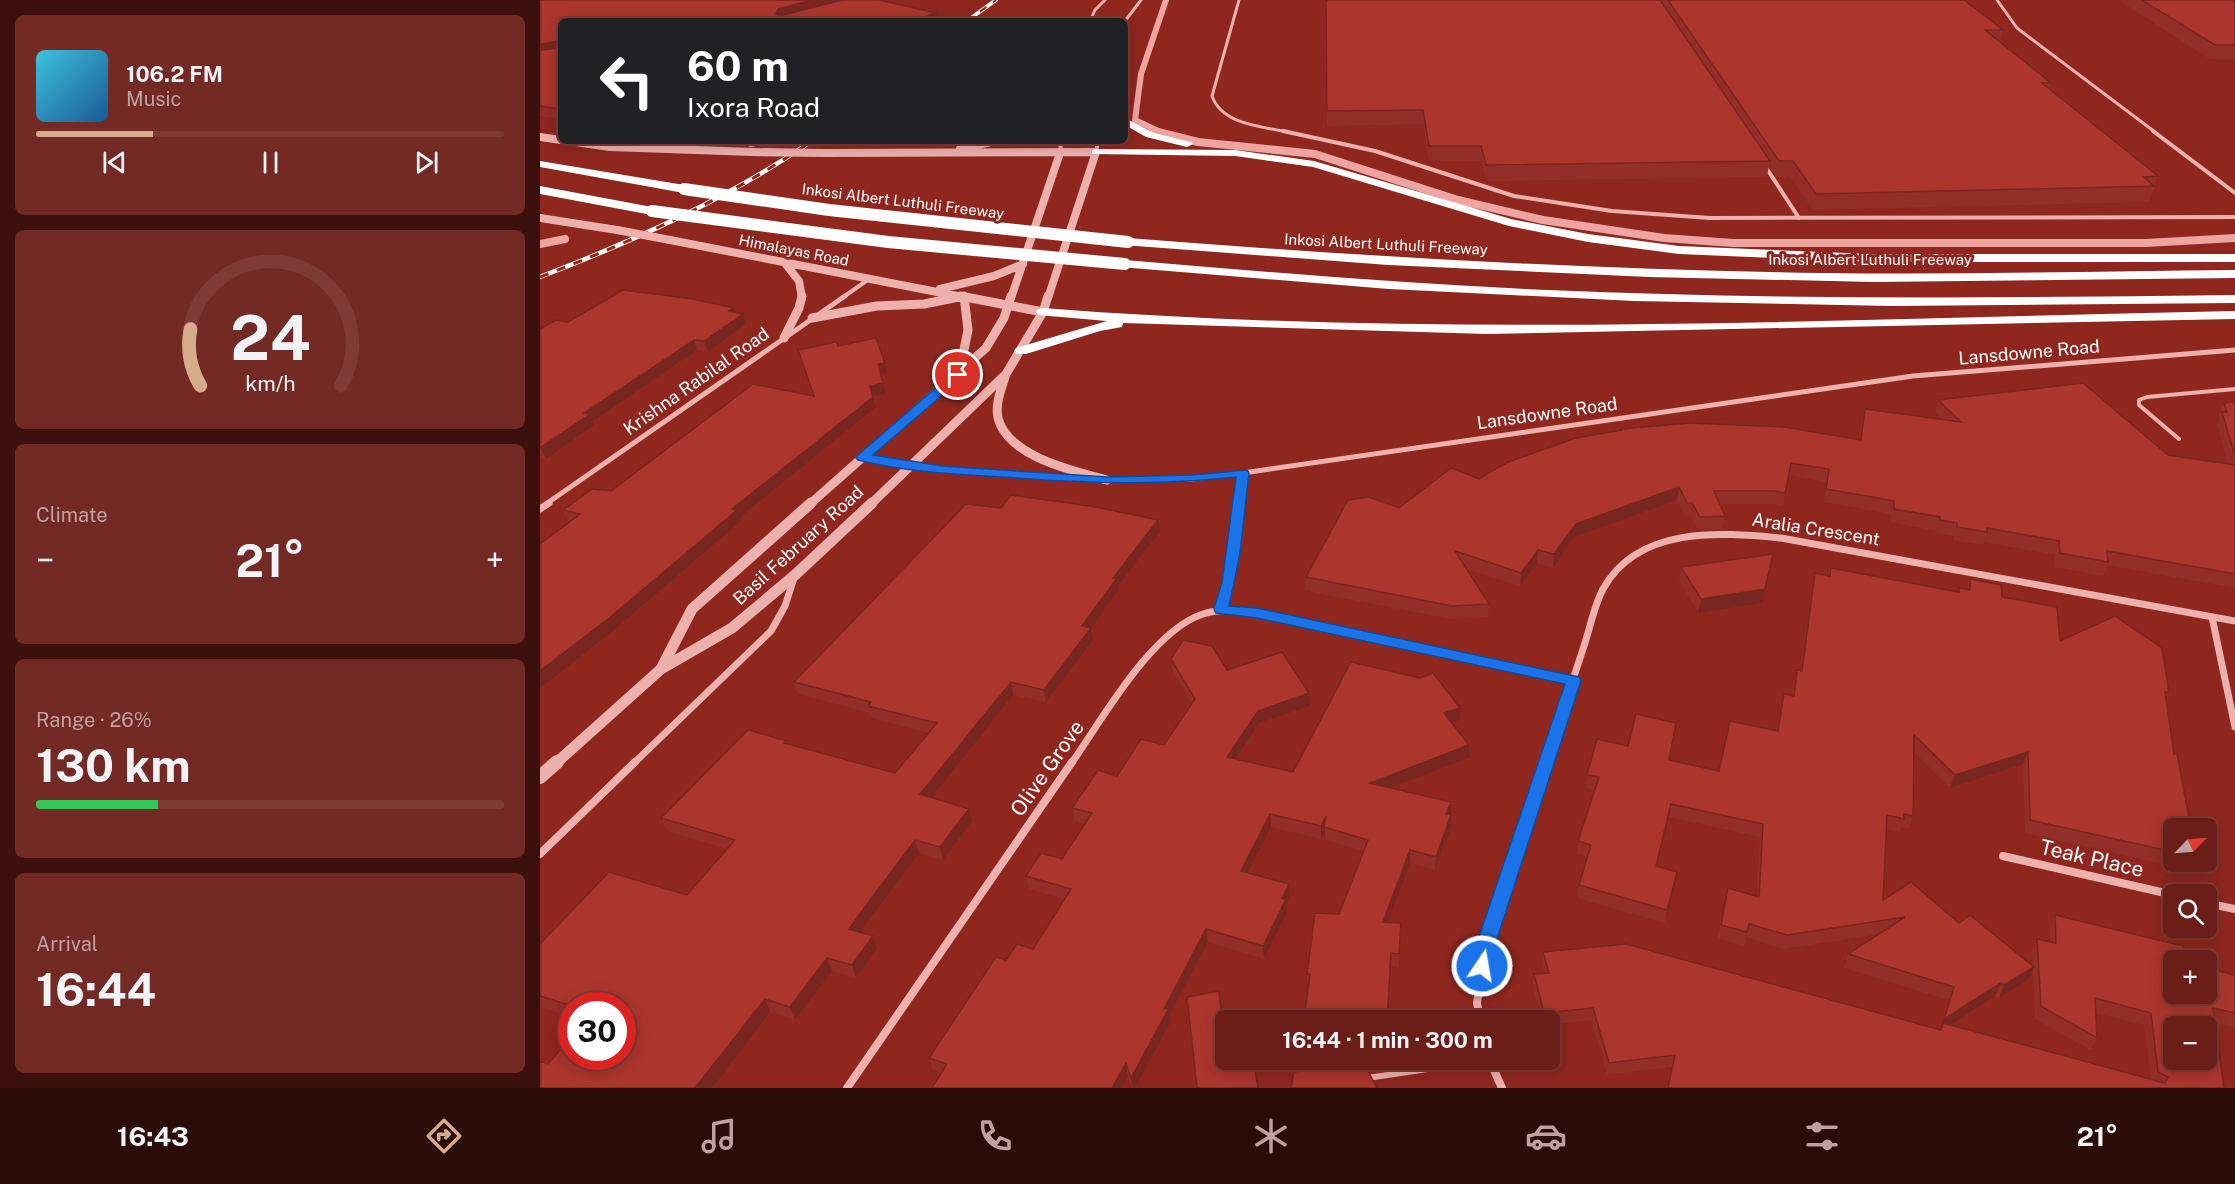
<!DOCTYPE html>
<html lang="en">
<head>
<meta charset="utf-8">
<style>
  body { margin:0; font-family:"Public Sans",sans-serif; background:#732a24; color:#f1f3f6; height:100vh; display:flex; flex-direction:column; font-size:22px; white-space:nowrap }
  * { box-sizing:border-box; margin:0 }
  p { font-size:20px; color:#bea2a1 }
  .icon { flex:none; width:33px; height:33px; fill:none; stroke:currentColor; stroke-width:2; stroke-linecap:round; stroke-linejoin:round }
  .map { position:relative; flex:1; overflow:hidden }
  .panel { display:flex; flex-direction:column; gap:15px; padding:15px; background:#3b100d; width:540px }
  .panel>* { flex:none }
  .hud { position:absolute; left:18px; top:18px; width:570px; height:126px; border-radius:9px; box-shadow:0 3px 15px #0003,0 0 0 2px #7e3b36; background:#202124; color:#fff; overflow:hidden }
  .needle { width:39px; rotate:65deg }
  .buttons { position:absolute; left:1623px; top:818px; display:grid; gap:12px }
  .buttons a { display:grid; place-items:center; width:54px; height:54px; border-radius:9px; background:#6b1d17; box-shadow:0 3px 15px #0003,0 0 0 2px #7e3b36; font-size:30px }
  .speed { position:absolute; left:18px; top:992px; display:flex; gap:12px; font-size:30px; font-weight:700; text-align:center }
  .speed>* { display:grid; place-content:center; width:78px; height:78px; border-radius:50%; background:#6b1d17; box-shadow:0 3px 15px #0003,0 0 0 2px #7e3b36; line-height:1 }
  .speed .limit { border:9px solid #d22; background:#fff; color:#111 }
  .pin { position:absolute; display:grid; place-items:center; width:51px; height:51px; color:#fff; margin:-26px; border:3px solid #fff; border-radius:50%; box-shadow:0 2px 6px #0007 }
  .me { position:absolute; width:66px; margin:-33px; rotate:12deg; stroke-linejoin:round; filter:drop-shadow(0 0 4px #0008) }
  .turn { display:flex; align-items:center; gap:21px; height:126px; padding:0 30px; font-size:27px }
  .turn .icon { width:78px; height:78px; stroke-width:2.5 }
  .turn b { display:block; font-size:42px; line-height:51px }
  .big { font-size:45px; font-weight:700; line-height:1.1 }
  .panel .tile { flex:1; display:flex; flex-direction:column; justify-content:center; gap:9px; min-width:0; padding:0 21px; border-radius:9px; background:#732a24 }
  .panel .dial { align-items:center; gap:0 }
  .dial svg { height:156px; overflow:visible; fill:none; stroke:#7e3b36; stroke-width:7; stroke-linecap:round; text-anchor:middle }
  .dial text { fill:#f1f3f6; stroke:none }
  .song { display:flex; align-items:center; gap:18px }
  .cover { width:72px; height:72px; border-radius:9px; background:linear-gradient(135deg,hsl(190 70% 55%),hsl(210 70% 35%)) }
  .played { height:6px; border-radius:3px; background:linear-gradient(90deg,#d6ab8b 25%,#7e3b36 25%) }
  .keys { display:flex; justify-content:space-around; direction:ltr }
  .heat { display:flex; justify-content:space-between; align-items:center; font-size:33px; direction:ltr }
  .charge { height:9px; border-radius:4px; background:linear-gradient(90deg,#34c759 26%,#7e3b36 0) }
  .trip { position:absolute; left:675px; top:1010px; width:345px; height:60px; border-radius:9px; background:#6b1d17; box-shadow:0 3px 15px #0003,0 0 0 2px #7e3b36; font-weight:700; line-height:60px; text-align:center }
  .tabs { display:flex; height:96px; justify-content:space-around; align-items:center; background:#2b0c09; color:#bea2a1 }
  .tabs .icon { width:42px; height:42px }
  .tabs .current { color:#d6ab8b }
  .tabs b { font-size:27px; color:#f1f3f6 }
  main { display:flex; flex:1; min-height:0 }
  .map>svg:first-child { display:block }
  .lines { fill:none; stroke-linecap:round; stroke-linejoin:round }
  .stream-far1 { stroke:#eea4a1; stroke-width:6 }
  .stream { stroke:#eea4a1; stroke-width:8 }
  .service-far1 { stroke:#edb1ad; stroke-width:4 }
  .service { stroke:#edb1ad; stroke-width:6 }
  .minor-far4 { stroke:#edb1ad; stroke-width:3 }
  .minor-far3 { stroke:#edb1ad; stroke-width:4 }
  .minor-far2 { stroke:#edb1ad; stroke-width:5 }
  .minor-far1 { stroke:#edb1ad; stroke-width:7 }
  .minor { stroke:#edb1ad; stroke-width:8 }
  .tertiary-far3 { stroke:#edb1ad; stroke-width:8 }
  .tertiary-far2 { stroke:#edb1ad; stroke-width:9 }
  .tertiary-far1 { stroke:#edb1ad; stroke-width:11 }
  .tertiary { stroke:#edb1ad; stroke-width:14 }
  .motorway { fill:#fff; fill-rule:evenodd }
  .rail-far1-casing { stroke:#fff; stroke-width:4 }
  .rail-casing { stroke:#fff; stroke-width:4.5 }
  .rail-far1 { stroke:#8f271f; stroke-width:2; stroke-dasharray:8; stroke-linecap:butt }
  .rail { stroke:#8f271f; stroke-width:3; stroke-dasharray:9; stroke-linecap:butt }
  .tertiary-bridge { stroke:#edb1ad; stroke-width:8 }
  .motorway-bridge { stroke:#fff; stroke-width:12 }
  .wall { fill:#942e28; fill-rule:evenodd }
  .shaded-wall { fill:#782620 }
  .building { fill:#ac362e; stroke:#782620; stroke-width:1.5; fill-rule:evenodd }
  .route { fill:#1a73e8; stroke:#114b97; stroke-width:1.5 }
  .labels { text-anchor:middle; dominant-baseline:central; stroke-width:6; stroke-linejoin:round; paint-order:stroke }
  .far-street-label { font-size:15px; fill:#fff; stroke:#8f271f }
  .street-label { font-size:18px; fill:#fff; stroke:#8f271f }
  .near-street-label { font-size:21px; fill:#fff; stroke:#8f271f }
</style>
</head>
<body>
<main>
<section class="panel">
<div class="tile">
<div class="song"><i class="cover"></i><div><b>106.2 FM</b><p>Music</p></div></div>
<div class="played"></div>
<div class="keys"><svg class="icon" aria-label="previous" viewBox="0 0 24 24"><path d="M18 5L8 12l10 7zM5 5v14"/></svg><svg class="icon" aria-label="pause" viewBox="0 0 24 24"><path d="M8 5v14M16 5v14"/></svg><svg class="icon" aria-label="next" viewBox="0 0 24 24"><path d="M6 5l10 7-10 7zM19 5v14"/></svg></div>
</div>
<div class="tile dial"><svg viewBox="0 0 100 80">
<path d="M14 69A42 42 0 1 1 86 69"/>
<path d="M14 69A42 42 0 0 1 9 40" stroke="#d6ab8b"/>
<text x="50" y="56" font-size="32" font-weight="700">24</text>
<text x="50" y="72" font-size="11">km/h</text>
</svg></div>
<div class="tile"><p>Climate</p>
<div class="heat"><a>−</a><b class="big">21°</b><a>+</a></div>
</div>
<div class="tile"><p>Range · 26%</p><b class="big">130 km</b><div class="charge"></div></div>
<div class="tile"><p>Arrival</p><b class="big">16:44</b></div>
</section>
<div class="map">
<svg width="1695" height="1088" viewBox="0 0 1695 1088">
  <rect width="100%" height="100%" fill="#8f271f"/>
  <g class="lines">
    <path class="stream-far1" d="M620 132 595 120 601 74 626 0"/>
    <path class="stream" d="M614 131 658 142 775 154 918 200 1003 220 1124 238 1193 243H1606L1695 238
      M211 143 220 141
      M0 244 25 239"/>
    <path class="service-far1" d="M1639 439 1599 405V400L1607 397 1695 389"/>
    <path class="service" d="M827 1078 949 1060"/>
    <path class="minor-far4" d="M699 0 672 96C682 125 723 127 749 132
      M1457 0 1477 28 1615 132
      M550 21 555 10 565 0
      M585 21 601 0"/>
    <path class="minor-far3" d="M743 131 835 151 974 196 1072 211 1170 218 1695 217
      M1613 131 1695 193
      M556 152 558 141
      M520 153 521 141
      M1225 166 1259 218
      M302 298 329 279"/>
    <path class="minor-far2" d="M323 458 402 469 554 480
      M564 480 651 479 703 473 1373 376 1695 350
      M6 504 305 296
      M699 504 703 473"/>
    <path class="minor-far1" d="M0 509 9 503
      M681 609 689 582 699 503
      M1672 617 1695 727
      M93 764 231 631 245 606 254 578
      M531 764C562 720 611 631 663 614 681 608 698 611 717 613L1033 681
      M1005 764C1018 724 1031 685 1044 646 1050 628 1054 606 1063 589 1098 526 1179 532 1241 538L1695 621"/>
    <path class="minor" d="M0 854 95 762
      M1463 856 1634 895
      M1666 903 1695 909
      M940 1020 937 1003 945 948 1006 762
      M949 1059 962 1088
      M307 1088 532 762"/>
    <path class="tertiary-far3" d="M0 137 21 140
      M28 141 70 147 213 152
      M420 149 455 141
      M285 153 556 152 508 298
      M0 218 77 230
      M130 240 428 298
      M244 262 259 281 262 298
      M400 289 454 276 483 264
      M416 298H424
      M471 298 520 153"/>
    <path class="tertiary-far2" d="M420 296 503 312
      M272 318 337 306 384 304 424 296
      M244 338 259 308 262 296
      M419 374 428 330 424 296
      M465 377C461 390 455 404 458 418 468 457 534 471 567 480
      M270 504 446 348 464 318 471 296
      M331 504 466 374 503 312 508 296"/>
    <path class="tertiary-far1" d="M121 669 152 609 271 503
      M15 764 121 669 192 628 255 575 332 503"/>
    <path class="tertiary" d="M0 777 17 762"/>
    <path class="motorway" d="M585 118 614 133 651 142 653 144 647 147 606 137 585 125Z
      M556 149 695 150 774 161 971 219 1048 234 1139 246 1331 254H1695V262H1331L1139 254 1048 242 969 226 773 167 695 156 552 154V150Z
      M0 161 144 185 150 189 144 193 0 167Z
      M0 186 112 207 118 211 112 215 0 194Z
      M588 238C819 256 1051 270 1283 273 1420 275 1558 271 1695 270V278L1334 282 1109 277 848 265 583 245 582 242 583 239Z
      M585 260C726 272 867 284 1008 290 1237 300 1466 298 1695 295V303L1352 306 1094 301 849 289 580 267 578 264Z
      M503 308C899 339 1298 319 1695 311V319L947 334 583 323 582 327 560 331 486 354H476L474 351 476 348 567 321 498 315 496 312 498 309Z"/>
    <defs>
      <path id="rail-far1" d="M427 21 456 0"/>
      <path id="rail" d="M0 277C96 240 187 199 272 141"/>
    </defs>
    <use href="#rail-far1" class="rail-far1-casing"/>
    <use href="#rail" class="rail-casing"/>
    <use href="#rail-far1" class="rail-far1"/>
    <use href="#rail" class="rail"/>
    <path class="tertiary-bridge" d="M213 152 285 153
      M77 230 130 240"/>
    <path class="motorway-bridge" d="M144 189 289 210 588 242
      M112 211 348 242 585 264"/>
  </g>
  <path class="wall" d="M0 0 21 21V119L0 116Z
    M786 0H1424L1463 30 1460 43 1511 83 1509 89 1618 176 1609 202 1273 210 1250 176 1237 177 1229 165 1227 177 946 181 941 161H889L883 124 787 126Z
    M1578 0H1695V59H1670Z
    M196 313 203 314 206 324 168 352 157 350 53 421 54 425 6 459 0 458V329L28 322Z
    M298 346 347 373 341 375 346 394 333 396 336 407 199 518 201 521 73 631 30 522H28L23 510 71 491 273 396 258 350Z
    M1398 400 1628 455 1688 464 1677 424 1680 418 1679 415 1684 403 1695 402V588L1567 565 1563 576 1515 567V555L1444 542 1443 545 1413 540V536L1396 533V531L1350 522 1351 514 1284 502 1286 482 1249 475 1243 506 1231 504H1180L1185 516 1182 529 1158 530 1150 516H1145L1137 500 1034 537 1013 568 997 563 980 586 926 569 949 604 948 617 911 619 766 591V577L859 508 939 479 1081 431V429L1320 439 1322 421 1325 409 1403 420 1395 412Z
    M620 531 578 586V590L551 629 553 640 506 702 473 695 391 797 432 821 403 860 379 853 326 924 320 933 333 936 337 949 316 978 292 971 255 1020 230 1012 8 1064 82 1005H32V1017L0 1007V944L147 895 187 849 127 831 121 818 247 741 248 744 355 773 389 733 332 718 330 713 258 694 254 682Z
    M1141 567 1223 603 1158 613 1139 580Z
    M1291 568 1417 592 1419 588 1427 590 1430 579 1462 597 1520 641 1629 692 1626 698 1634 828V844L1627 843 1629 851 1622 864 1485 833 1483 764 1410 788 1374 752 1373 816 1369 829 1361 827 1360 832 1346 829 1343 900 1419 923 1493 966 1492 951 1497 939 1510 942V928L1515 915 1634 960 1695 975V1028L1675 1023 1684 1088 1132 1067 1067 1075 1051 1020 1010 1025V1020H1001L993 987 994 974 1004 973 1002 965 1003 952 1400 1030 1409 1000 1304 968 1308 954 1340 934 1243 949 1206 937 1204 946 1178 938 1188 888 1217 896 1220 837 1129 817 1117 866 1135 885 1125 923 1037 898 1039 885 1047 857 1037 854 1038 841 1055 790 1046 788 1047 775 1129 760 1179 771 1237 731 1244 694 1252 695 1254 683 1257 670 1261 671 1272 586 1275 573 1289 576ZM1493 969 1495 1019 1551 1050 1557 1038 1556 1013 1604 1025 1611 1080 1410 1025 1455 996 1459 998 1488 980Z
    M631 659 687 670 770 706 719 723 695 759 753 772 920 708 919 720 912 723 929 745V758L850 787 911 815V828L895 870 870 863 848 922 861 923 859 967 851 966 848 1020H764L768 987 767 974 799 914 824 851 785 840V832L781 839 731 827 708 873 750 897 746 904 747 912 724 959 668 942 630 1014 631 1021 595 1088H592L588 1076 402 1073 393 1070 389 1058 466 960 493 949 524 899 489 889 486 876 522 859 545 824 534 821 532 808 577 776 624 745 652 704 633 672Z
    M818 1060 819 1063 757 1072 756 1069Z"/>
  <path class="shaded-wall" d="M272 0H306L239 21 236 14 238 9Z
    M396 13 397 21H371Z
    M18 41 21 50 0 53V44Z
    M194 308 197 318 203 314 206 324 168 352 164 341 189 311Z
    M154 340 157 350 53 421 54 425 6 459 1 448 44 413Z
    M345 363 347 373 341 375 338 364Z
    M343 383 346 394 333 396 330 386Z
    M333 397 336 407 199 518 201 521 73 631 0 688V671L192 509Z
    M1139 487 1137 500 1034 537 1013 568 1014 554 1036 524Z
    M618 520 620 531 578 586V590L551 629 553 640 506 702 504 690 542 626 573 578Z
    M998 550 997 563 980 586 981 573Z
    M1225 589 1223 603 1158 613 1161 599Z
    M471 682 473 695 384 807 380 794Z
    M769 693 770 706 719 723 688 770 687 757 718 711Z
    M920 708 919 720 903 726 904 713Z
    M929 745V758L830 795V783Z
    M1488 752 1483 764 1410 788 1415 775Z
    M911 802V815L906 814Z
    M1131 804 1129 817 1114 879 1116 866Z
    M429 809 432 821 403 860 400 847Z
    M730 814 731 827 702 884 701 871Z
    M911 815V828L895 870 896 857Z
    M786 816 785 832 781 839V826Z
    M375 840 379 853 326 924 314 942 309 929 322 911Z
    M870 850V863L843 935V922Z
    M1137 872 1135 885 1125 923 1127 910Z
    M749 884 750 897 746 904 747 912 724 959 723 946 742 898Z
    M666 929 668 942 630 1014 631 1021 595 1088H593L591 1078 624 1009Z
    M333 936 337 949 316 978 312 965Z
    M851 953 848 1020H847Z
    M287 958 292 971 255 1020 250 1007Z
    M1494 967 1488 980 1459 998 1464 985Z
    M1461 983 1455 996 1401 1031 1403 1023 1399 1032 1404 1019Z
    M225 999 230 1012 172 1088H155Z
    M586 1063 588 1076 582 1088H572Z"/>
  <path class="building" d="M0 0H272L238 9 236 14 240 16 302 0H339L396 13 371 21H21V43L18 41 0 44Z
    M786 0H1120L1230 161 946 165 941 146H889L883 110 787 111Z
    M1128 0H1424L1463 30H1445L1511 83H1502L1618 176 1604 177 1614 186 1276 194 1253 161H1239Z
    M1602 0H1695V45H1675Z
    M21 44V109L0 106V50L19 48Z
    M83 290 153 299 194 308 189 311 203 314 164 341 154 340 44 413 50 414 0 448V329L16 320 28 322Z
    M336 338 345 363 338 364 343 383 330 386 333 397 192 509 197 510 68 619 0 671V544L40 514 23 510 52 489 71 491 213 384 274 396 258 350 296 342 298 346Z
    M1543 383 1628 455 1695 465V574L1567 551 1568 562 1520 553 1519 541 1447 528V532L1417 527V523L1400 520V517L1354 509V501L1286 489 1289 469 1251 463 1245 493 1234 491H1174L1185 516 1160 517 1152 503H1147L1139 487 1036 524 1014 554 998 550 981 573 915 551 949 604 912 606 766 577 808 500 829 497 859 508 911 468 939 479 968 462 1036 438 1082 430 1081 429 1150 423 1244 427 1321 440 1325 409 1421 422 1398 400Z
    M1695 402V456L1682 412H1687L1684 403Z
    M471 495 556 507 618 520 573 578H577L542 626 551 628 504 690 471 682 380 794 429 809 400 847 375 840 322 911 309 929 333 936 312 965 287 958 250 1007 225 999 155 1088H0V1061L8 1064 32 1036V1056H82V1005H32V1006L0 996V944L69 872 147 895 195 840 121 818 208 730 247 741 244 743 355 773 397 723 328 706 331 702 254 682 426 504 461 508Z
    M1233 554 1225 589 1161 599 1141 567Z
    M1291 568 1419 592V588L1430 590V579L1461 585 1462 597 1517 607 1520 641 1575 616 1622 648 1629 692H1625L1634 754H1637L1651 828H1634V830L1629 829V832L1625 831 1629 851 1490 820 1488 752 1415 775 1374 735 1373 816 1364 814V819L1347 815 1343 900 1371 882 1419 923 1430 915 1494 967 1464 985 1461 983 1404 1019 1414 987 1308 954 1365 917 1247 935 1209 924 1207 932 1181 925 1188 888 1219 897 1223 824 1131 804 1116 866 1137 872 1127 910 1039 885 1051 845 1038 841 1059 777 1047 775 1057 739 1088 746 1096 714 1136 723 1129 760 1179 771 1190 721 1238 731 1244 694 1254 696 1257 670 1262 671 1275 573 1290 576Z
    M643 640 672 646 687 670 742 652 769 693 718 711 687 757 753 772 811 662 880 678 893 673 920 708 904 713 929 745 830 783 911 802 906 814 911 815 896 857 870 850 843 922 861 923 859 954 851 953 847 1020H764L770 974H767L775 913 799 914 828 840 784 827 786 816 781 826 730 814 701 871 749 884 742 898 746 899 723 946 666 929 624 1009 629 1008 591 1078 586 1063 572 1088H392L407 1064 389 1058 456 957 466 960 477 944 493 949 531 889 486 876 501 853 522 859 552 813 532 808 558 770 577 776 601 739 624 745 655 699 631 659Z
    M1515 915 1643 946 1645 960H1634V993H1666V968L1695 975V1013L1673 1008 1684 1088H1128L1135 1055 1069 1063 1053 1008 1004 1013 994 974 1009 973 1003 952 1086 944 1401 1030 1403 1023 1625 1083 1628 1077 1618 1072 1611 1013 1555 998 1557 1038 1501 1006 1497 939 1516 943ZM1634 1026H1666V1059H1634Z
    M679 991 682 1020 706 1016 707 1020H686V1059H713L718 1088H657L647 997Z
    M758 1059H818V1060L756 1069Z
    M823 1062 837 1088H751L754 1072Z"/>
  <path class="route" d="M418 371 423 372V377L333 455 402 466 567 477 651 475 707 470 709 473 700 554 689 606 717 608 1039 677 1041 681 954 948 949 972 942 974 935 972 933 966 935 948 1025 684 717 618 676 613 674 609 682 582 696 477C617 486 542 483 463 477 415 474 365 472 318 460L316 458 318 455 414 372Z"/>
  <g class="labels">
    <g class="far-street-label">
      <text transform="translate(363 201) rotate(7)">Inkosi Albert Luthuli Freeway</text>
      <text transform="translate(846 244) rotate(3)">Inkosi Albert Luthuli Freeway</text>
      <text transform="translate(254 250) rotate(11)">Himalayas Road</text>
      <text x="1330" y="259">Inkosi Albert Luthuli Freeway</text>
    </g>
    <g class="street-label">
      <text transform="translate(1489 352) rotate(-5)">Lansdowne Road</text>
      <text transform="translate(156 381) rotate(-35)">Krishna Rabilal Road</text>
      <text transform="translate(1007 413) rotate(-8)">Lansdowne Road</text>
      <text transform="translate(1276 529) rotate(9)">Aralia Crescent</text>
      <text transform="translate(258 545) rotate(-42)">Basil February Road</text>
    </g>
    <g class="near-street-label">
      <text transform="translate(507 768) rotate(-55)">Olive Grove</text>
      <text transform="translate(1552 858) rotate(13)">Teak Place</text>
    </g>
  </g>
</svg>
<div class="buttons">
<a><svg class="needle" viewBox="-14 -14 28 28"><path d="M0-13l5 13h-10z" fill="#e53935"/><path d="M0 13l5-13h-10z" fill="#bea2a1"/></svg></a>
<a><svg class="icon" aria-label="search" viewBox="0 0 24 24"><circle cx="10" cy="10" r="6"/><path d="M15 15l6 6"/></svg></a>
<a>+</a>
<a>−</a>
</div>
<div class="speed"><div class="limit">30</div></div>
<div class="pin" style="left:418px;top:375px;background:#d93025"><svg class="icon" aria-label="arrive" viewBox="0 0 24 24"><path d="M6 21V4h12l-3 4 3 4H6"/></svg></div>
<svg class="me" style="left:942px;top:966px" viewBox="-20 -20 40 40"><circle r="17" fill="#1a73e8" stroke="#fff" stroke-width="3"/><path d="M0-11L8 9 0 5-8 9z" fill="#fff"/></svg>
<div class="trip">16:44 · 1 min · 300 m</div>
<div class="hud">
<div class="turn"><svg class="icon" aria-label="left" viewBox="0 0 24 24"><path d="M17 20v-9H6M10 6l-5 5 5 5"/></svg><div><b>60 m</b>Ixora Road</div></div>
</div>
</div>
</main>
<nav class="tabs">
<b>16:43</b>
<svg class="icon current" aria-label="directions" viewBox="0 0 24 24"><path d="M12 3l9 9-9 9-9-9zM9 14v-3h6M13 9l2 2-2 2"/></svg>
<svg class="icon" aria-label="music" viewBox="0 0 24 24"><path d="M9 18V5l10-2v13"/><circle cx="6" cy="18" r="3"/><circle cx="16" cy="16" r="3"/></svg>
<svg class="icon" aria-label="phone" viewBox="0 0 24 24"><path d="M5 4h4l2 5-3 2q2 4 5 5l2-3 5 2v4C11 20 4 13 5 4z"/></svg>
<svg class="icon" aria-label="climate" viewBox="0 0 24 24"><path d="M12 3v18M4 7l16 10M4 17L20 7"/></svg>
<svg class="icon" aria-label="car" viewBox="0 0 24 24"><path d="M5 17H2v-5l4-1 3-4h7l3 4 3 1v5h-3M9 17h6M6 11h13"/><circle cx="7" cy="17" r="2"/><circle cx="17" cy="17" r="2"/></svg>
<svg class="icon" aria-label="filters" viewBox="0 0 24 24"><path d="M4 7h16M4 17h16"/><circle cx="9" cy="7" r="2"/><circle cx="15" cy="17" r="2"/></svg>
<b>21°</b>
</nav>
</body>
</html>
